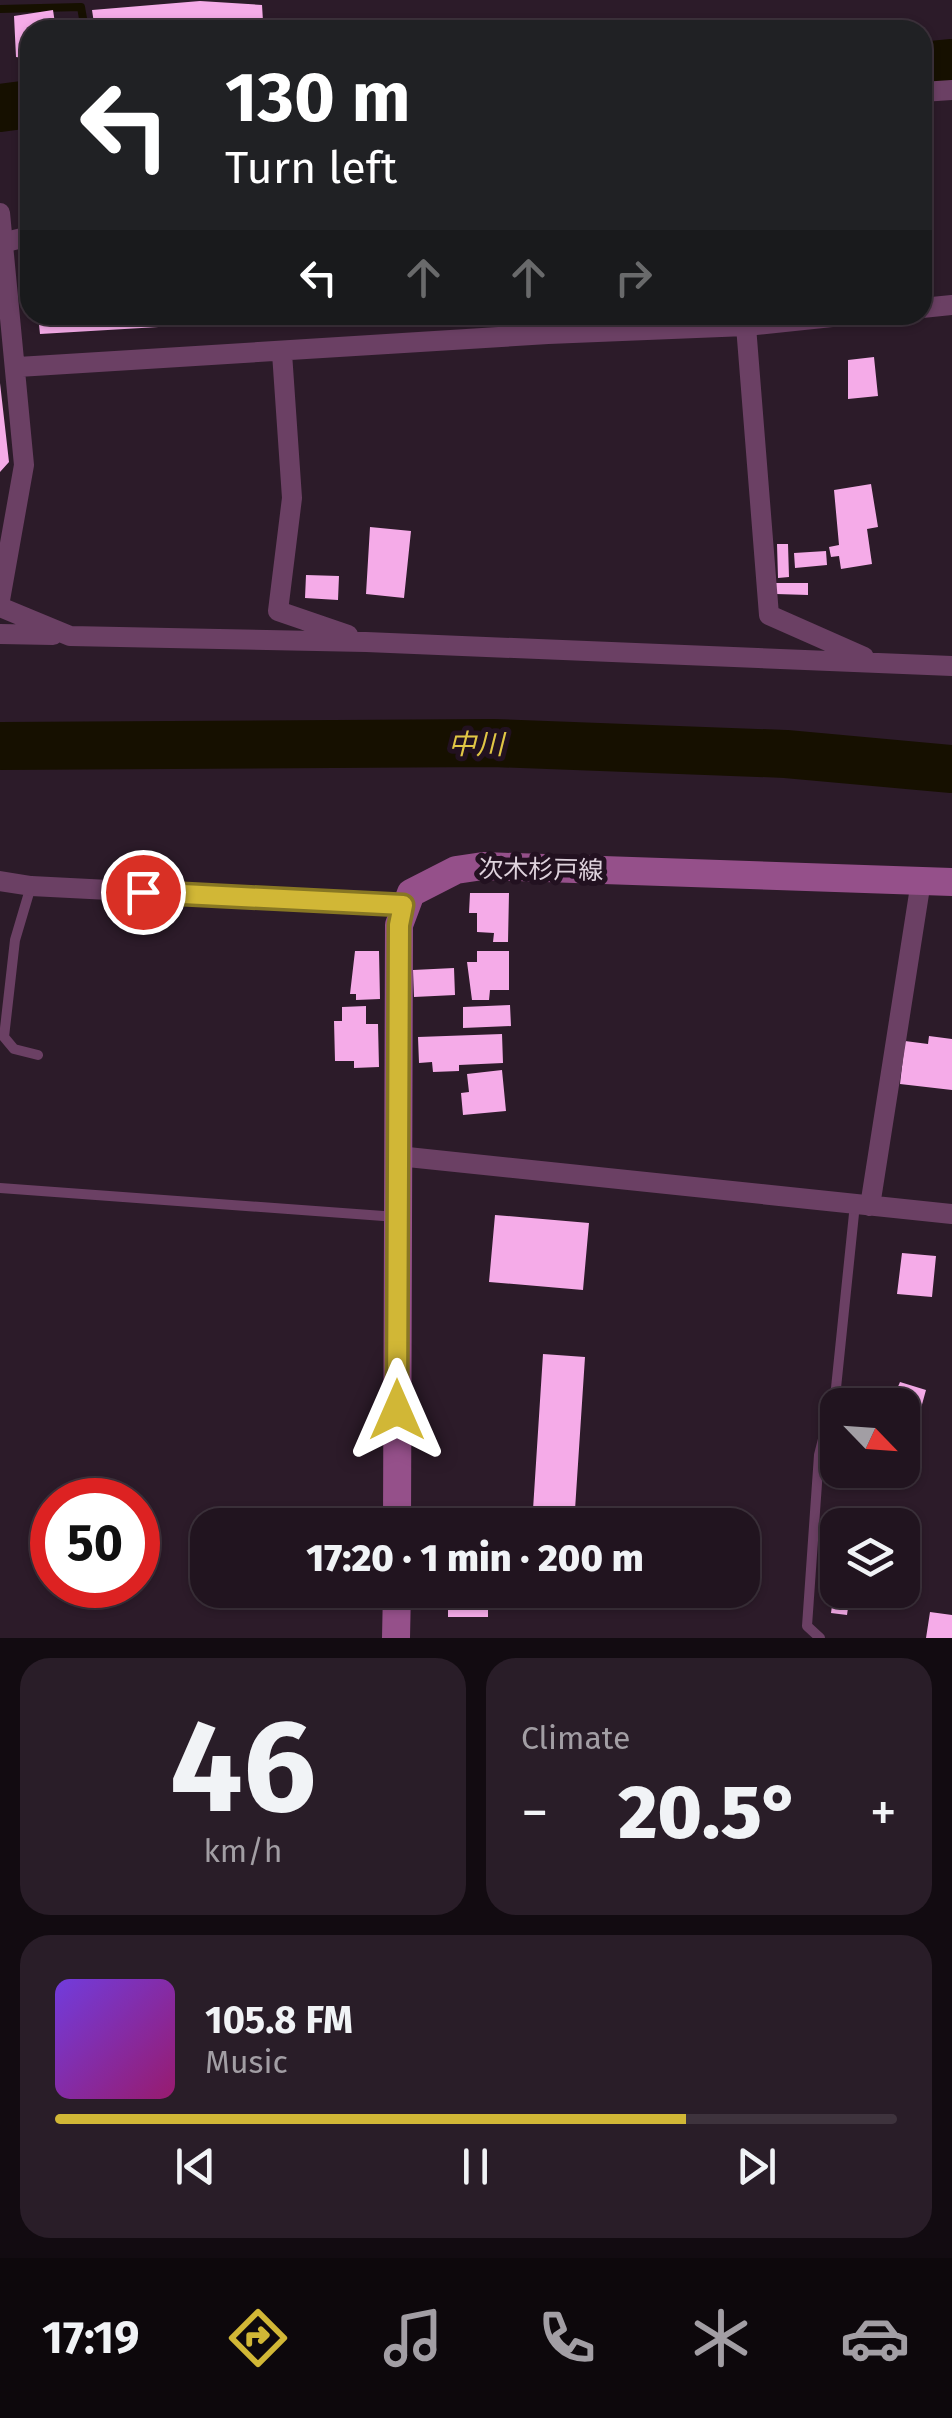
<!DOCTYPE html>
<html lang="en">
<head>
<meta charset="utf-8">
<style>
  body { margin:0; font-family:"Fira Sans","Noto Sans JP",sans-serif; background:#291d28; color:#f1f3f6; height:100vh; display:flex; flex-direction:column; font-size:38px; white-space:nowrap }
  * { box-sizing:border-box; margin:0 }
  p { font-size:32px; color:#a29ea4 }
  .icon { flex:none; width:55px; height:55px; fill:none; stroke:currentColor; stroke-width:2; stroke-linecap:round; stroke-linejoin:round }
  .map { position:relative; height:1638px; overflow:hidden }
  .details { display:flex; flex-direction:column; gap:20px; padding:20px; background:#120b11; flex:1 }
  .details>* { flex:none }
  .guide { position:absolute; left:20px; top:20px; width:912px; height:305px; border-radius:30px; box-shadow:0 2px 8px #0004,0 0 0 2px #3e333d; background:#202124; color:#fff; overflow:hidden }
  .needle { width:65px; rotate:115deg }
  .tools { position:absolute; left:820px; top:1388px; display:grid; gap:20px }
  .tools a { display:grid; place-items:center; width:100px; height:100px; border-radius:20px; background:#21141f; box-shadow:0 2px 8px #0004,0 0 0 2px #3e333d; font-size:50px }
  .speed { position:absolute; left:30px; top:1478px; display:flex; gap:20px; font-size:50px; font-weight:700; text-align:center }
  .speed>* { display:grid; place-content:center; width:130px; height:130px; border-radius:50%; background:#21141f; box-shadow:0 2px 8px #0004,0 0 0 2px #3e333d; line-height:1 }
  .speed .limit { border:15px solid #d22; background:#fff; color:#111 }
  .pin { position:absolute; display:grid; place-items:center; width:85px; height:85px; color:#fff; margin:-42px; border:5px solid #fff; border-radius:50%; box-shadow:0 2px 10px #0007 }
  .me { position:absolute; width:110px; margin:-55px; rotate:0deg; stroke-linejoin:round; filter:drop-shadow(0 0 8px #0008) }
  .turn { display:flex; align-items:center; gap:35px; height:210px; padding:0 40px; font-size:45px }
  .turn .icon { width:130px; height:130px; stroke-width:2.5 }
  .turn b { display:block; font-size:70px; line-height:85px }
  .lanes { display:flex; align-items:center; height:95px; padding:0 40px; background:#0003; justify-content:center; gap:50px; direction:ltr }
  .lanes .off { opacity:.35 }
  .big { font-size:75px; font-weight:800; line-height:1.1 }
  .details .tile { flex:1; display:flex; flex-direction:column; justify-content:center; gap:15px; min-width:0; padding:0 35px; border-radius:30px; background:#291d28 }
  .details .dial { align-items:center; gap:0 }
  .dial b { font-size:130px; line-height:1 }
  .song { display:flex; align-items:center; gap:30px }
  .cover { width:120px; height:120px; border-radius:15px; background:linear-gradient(135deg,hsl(260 70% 55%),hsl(320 70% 35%)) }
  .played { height:10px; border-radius:5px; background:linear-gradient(90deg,#d1b736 75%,#3e333d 75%) }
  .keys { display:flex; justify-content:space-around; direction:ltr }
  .heat { display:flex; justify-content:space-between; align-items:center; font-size:55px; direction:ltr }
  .details .tiles { flex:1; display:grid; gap:20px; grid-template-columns:1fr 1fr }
  .tile:last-child { grid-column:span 2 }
  .trip { position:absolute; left:190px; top:1508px; width:570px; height:100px; border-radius:30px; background:#21141f; box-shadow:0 2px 8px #0004,0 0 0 2px #3e333d; font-weight:800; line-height:100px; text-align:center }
  .tabs { display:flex; height:160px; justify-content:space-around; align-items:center; background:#0d080c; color:#a29ea4 }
  .tabs .icon { width:70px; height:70px }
  .tabs .active { color:#d1b736 }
  .tabs b { font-size:45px; color:#f1f3f6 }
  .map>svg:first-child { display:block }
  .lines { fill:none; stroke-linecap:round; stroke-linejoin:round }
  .stream { stroke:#161000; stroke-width:8 }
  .river { stroke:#161000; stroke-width:48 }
  .building { fill:#f5abe8 }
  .lane { stroke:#6b4064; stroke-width:10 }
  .street { stroke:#6b4064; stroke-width:20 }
  .secondary { stroke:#95508a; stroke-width:28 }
  .route-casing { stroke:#887723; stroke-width:25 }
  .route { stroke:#d1b736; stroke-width:18 }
  .labels { text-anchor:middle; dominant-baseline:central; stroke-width:10; stroke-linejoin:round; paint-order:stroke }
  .street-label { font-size:25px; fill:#ded2dc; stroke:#221120 }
  .water-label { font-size:28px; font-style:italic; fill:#e1c645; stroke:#221120 }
</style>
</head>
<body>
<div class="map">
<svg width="952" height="1638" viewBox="0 0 952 1638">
  <rect width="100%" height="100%" fill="#2c1b29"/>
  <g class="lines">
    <path class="stream" d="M0 9 81 7 85 30"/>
    <path class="river" d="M922 66 952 63
      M0 108 30 104
      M0 746 493 743 786 754 952 769"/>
  </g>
  <path class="building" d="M200 1 262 5 263 21 232 30H95L92 10Z
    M53 10 56 30H30V59L16 57 14 16Z
    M38 315H226V323L40 334Z
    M874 357 878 396 848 399V360Z
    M0 383 9 462 0 472Z
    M871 484 878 527 867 529 872 564 841 569 839 556 831 557 829 547 839 545 834 490Z
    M370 527 411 531 404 598 366 594Z
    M777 544H788L789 577 778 578Z
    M826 551 827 565 795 568 794 553Z
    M306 575 339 576 338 600 305 598Z
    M776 583H808V595L776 594Z
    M470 893H509L508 942H493L494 933 477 932V913H469Z
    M355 951H379L380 999 356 1000V994H350Z
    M477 951H509V990H490L489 1000H472L467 962H477Z
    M454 968 455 995 414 997 413 970Z
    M510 1005 511 1026 463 1028V1007Z
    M366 1006V1024H378L379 1067 354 1068V1061H335L334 1021H342V1007Z
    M502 1034 503 1063 459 1065V1071L433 1072 432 1062 419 1063 418 1037Z
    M929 1036 952 1039V1090L900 1084 905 1041 928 1044Z
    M502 1070 506 1111 463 1115 461 1093 469 1092 467 1074Z
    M495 1215 589 1223 583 1290 489 1282Z
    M902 1253 936 1256 932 1297 897 1294Z
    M543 1354 585 1357 574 1525H532Z
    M900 1382 926 1390 907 1459 902 1458V1405H890Z
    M447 1590H488V1604H447Z
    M834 1591 850 1594 847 1615 831 1613Z
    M448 1606H488V1617H448Z
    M930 1612 952 1615V1638H926Z"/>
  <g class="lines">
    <path class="lane" d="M31 886 15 940 4 1037 14 1049 38 1055
      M0 1188 397 1217
      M820 1638 807 1626 819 1455 836 1388 855 1204"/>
    <path class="street" d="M922 92 952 90
      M0 213 24 465 0 600
      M6 242 30 236
      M922 308 952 305
      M746 326 769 615 864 657
      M282 353 292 498 278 611 348 635
      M18 367 548 334 746 326 851 315
      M0 607 70 636 366 642 952 666
      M0 634 53 635
      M0 881 31 886 403 905
      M398 1156 952 1214
      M870 1206 921 881"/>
    <path class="secondary" d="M397 1525 399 925 411 893 456 870 483 866 952 882
      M396 1638 397 1590"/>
  </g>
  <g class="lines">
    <defs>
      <path id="route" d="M143 892 403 905 399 925 397 1410"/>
    </defs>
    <use href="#route" class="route-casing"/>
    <use href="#route" class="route"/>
  </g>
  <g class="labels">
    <g class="street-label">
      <text transform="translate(541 870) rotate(1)">次木杉戸線</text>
    </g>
    <g class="water-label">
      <text x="476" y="744">中川</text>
    </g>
  </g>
</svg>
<div class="tools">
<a><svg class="needle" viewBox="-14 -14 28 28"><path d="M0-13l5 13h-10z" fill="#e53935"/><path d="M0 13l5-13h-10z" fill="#a29ea4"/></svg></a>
<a><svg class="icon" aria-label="layers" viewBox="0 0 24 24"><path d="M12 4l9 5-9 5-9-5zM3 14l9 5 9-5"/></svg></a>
</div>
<div class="speed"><div class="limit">50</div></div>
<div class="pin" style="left:143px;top:892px;background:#d93025"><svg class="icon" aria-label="arrive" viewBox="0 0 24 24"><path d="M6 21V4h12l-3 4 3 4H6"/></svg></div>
<svg class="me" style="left:397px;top:1410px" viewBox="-20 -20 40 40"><path d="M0-17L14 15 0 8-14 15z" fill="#d1b736" stroke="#fff" stroke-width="4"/></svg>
<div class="trip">17:20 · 1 min · 200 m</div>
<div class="guide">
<div class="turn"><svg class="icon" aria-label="left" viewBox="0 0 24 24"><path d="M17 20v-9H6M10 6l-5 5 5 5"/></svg><div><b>130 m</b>Turn left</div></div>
<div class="lanes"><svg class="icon" aria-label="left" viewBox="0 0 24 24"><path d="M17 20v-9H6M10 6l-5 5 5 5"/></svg><svg class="icon off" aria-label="ahead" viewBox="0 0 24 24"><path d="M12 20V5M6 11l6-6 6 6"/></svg><svg class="icon off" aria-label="ahead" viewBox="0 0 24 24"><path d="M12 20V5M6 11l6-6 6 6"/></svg><svg class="icon off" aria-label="right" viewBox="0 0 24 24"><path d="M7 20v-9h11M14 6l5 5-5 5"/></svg></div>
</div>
</div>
<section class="details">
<div class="tiles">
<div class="tile dial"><b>46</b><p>km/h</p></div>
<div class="tile"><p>Climate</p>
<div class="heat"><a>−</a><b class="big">20.5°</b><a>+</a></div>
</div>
<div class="tile">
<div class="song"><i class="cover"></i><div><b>105.8 FM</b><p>Music</p></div></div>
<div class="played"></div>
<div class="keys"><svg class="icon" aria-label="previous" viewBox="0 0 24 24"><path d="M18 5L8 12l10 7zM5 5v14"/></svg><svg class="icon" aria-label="pause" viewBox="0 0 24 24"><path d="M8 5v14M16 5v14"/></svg><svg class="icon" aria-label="next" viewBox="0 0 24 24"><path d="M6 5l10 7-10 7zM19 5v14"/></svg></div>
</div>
</div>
</section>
<nav class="tabs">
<b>17:19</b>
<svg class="icon active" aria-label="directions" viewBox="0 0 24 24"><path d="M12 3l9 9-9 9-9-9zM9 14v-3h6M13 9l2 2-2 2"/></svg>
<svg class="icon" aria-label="music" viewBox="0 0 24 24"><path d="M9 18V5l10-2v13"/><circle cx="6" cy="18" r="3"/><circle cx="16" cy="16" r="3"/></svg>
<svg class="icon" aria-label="phone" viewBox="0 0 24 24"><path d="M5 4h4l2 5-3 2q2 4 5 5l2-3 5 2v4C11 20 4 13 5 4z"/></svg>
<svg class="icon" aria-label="climate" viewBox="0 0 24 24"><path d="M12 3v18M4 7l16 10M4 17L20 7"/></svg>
<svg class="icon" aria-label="car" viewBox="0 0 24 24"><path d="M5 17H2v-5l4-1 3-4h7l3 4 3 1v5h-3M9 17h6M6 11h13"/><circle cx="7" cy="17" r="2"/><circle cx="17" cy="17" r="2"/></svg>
</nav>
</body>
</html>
